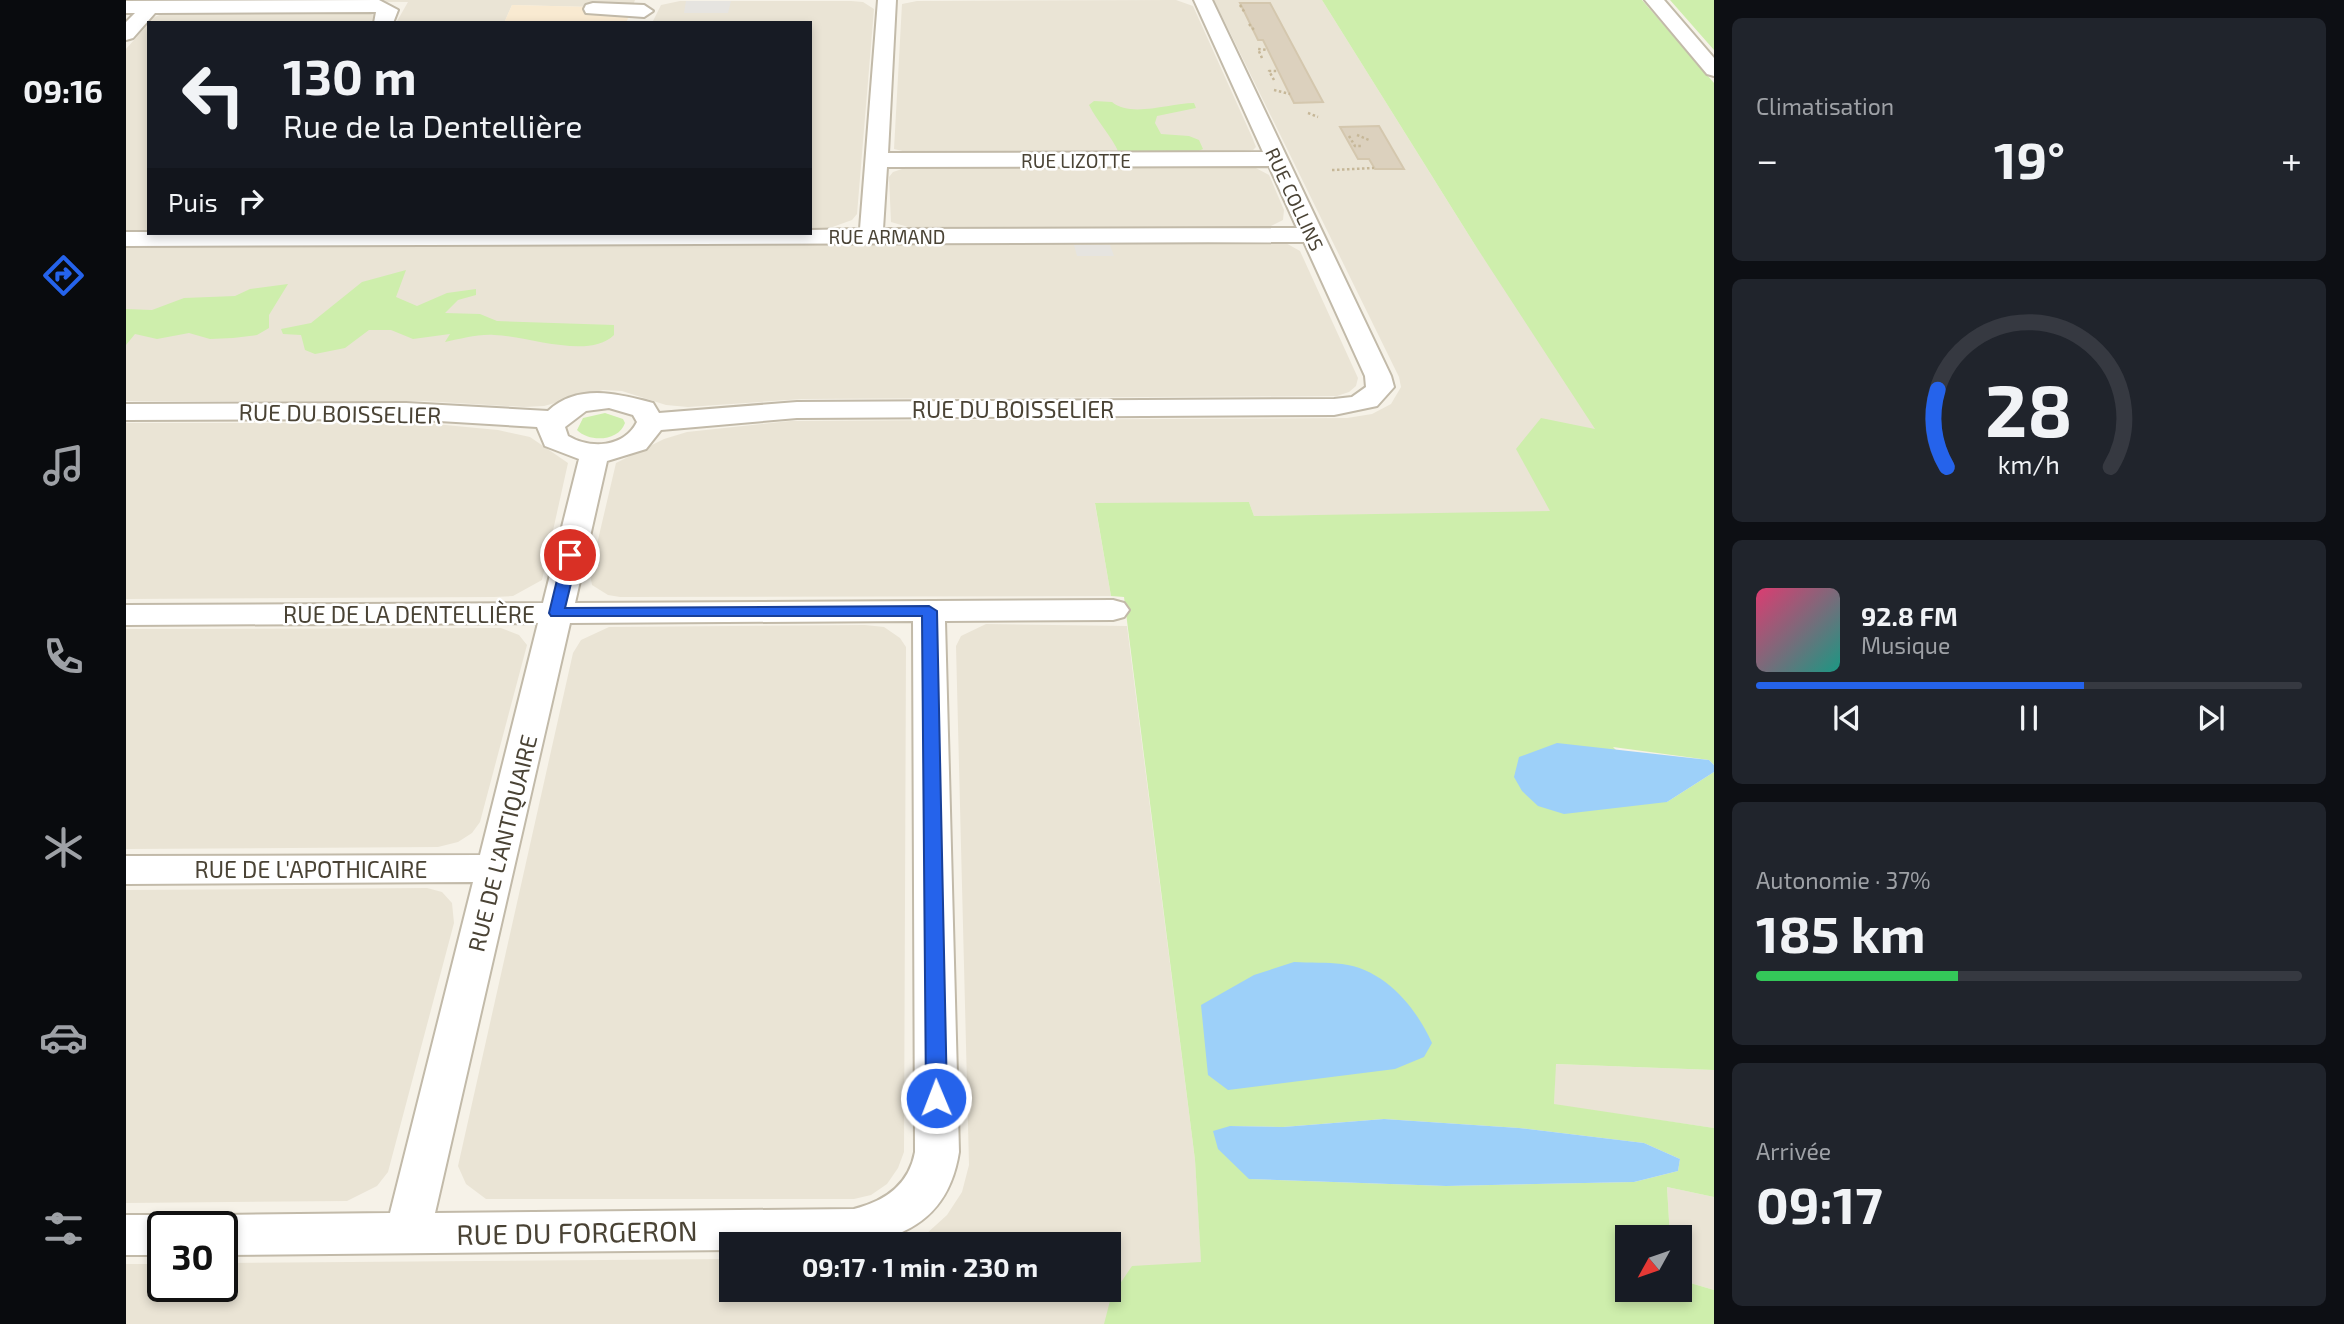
<!DOCTYPE html>
<html lang="fr">
<head>
<meta charset="utf-8">
<style>
  body { margin:0; font-family:"Exo 2",sans-serif; background:#20242c; color:#f1f3f6; height:100vh; display:flex; flex-direction:column; font-size:26px; white-space:nowrap }
  * { box-sizing:border-box; margin:0 }
  p { font-size:23px; color:#9ea1a6 }
  .icon { flex:none; width:38px; height:38px; fill:none; stroke:currentColor; stroke-width:2; stroke-linecap:round; stroke-linejoin:round }
  .map { position:relative; flex:1; overflow:hidden }
  .details { display:flex; flex-direction:column; gap:18px; padding:18px; background:#0d0f14; width:630px }
  .details>* { flex:none }
  .hud { position:absolute; left:21px; top:21px; width:665px; height:214px; border-radius:0px; box-shadow:0 4px 10px #0003; background:#171b24; color:#f1f3f6; overflow:hidden }
  .needle { width:46px; rotate:230deg }
  .buttons { position:absolute; left:1489px; top:1225px; display:grid; gap:14px }
  .buttons a { display:grid; place-items:center; width:77px; height:77px; border-radius:0px; background:#171b24; box-shadow:0 4px 10px #0003; font-size:35px }
  .speed { position:absolute; left:21px; top:1211px; display:flex; gap:14px; font-size:35px; font-weight:700; text-align:center }
  .speed>* { display:grid; place-content:center; width:91px; height:91px; border-radius:50%; background:#171b24; box-shadow:0 4px 10px #0003; line-height:1 }
  .speed .limit { border:4px solid #111; border-radius:10px; background:#fff; color:#111 }
  .pin { position:absolute; display:grid; place-items:center; width:60px; height:60px; color:#fff; margin:-30px; border:4px solid #fff; border-radius:50%; box-shadow:0 2px 7px #0007 }
  .me { position:absolute; width:77px; margin:-38px; rotate:359deg; stroke-linejoin:round; filter:drop-shadow(0 0 5px #0008) }
  .turn { display:flex; align-items:center; gap:24px; height:147px; padding:0 21px; font-size:32px }
  .turn .icon { width:91px; height:91px; stroke-width:2.5 }
  .turn b { display:block; font-size:49px; line-height:60px }
  .then { display:flex; align-items:center; height:66px; padding:0 21px; background:#0003; gap:14px; font-size:26px }
  .big { font-size:52px; font-weight:700; line-height:1.1 }
  .details .widget { flex:1; display:flex; flex-direction:column; justify-content:center; gap:10px; min-width:0; padding:0 24px; border-radius:10px; background:#20242c }
  .details .dial { align-items:center; gap:0 }
  .dial svg { height:182px; overflow:visible; fill:none; stroke:#363941; stroke-width:7; stroke-linecap:round; text-anchor:middle }
  .dial text { fill:#f1f3f6; stroke:none }
  .song { display:flex; align-items:center; gap:21px }
  .cover { width:84px; height:84px; border-radius:10px; background:linear-gradient(135deg,hsl(340 70% 55%),hsl(170 70% 35%)) }
  .played { height:7px; border-radius:4px; background:linear-gradient(90deg,#2563eb 60%,#363941 60%) }
  .keys { display:flex; justify-content:space-around; direction:ltr }
  .heat { display:flex; justify-content:space-between; align-items:center; font-size:38px; direction:ltr }
  .charge { height:10px; border-radius:5px; background:linear-gradient(90deg,#34c759 37%,#363941 0) }
  .trip { position:absolute; left:593px; top:1232px; width:402px; height:70px; border-radius:0px; background:#171b24; box-shadow:0 4px 10px #0003; font-weight:700; line-height:70px; text-align:center }
  main { display:flex; flex:1; min-height:0 }
  .tab-bar { display:flex; flex-direction:column; width:126px; justify-content:space-around; align-items:center; background:#090b0e; color:#9ea1a6 }
  .tab-bar .icon { width:49px; height:49px }
  .tab-bar .on { color:#2563eb }
  .tab-bar b { font-size:32px; color:#f1f3f6 }
  .map>svg:first-child { display:block }
  .residential { fill:#eae4d5 }
  .commercial { fill:#f9ead1 }
  .green { fill:#ceeeac; fill-rule:evenodd }
  .parking { fill:#e6e4e0 }
  .water { fill:#9dd0f9 }
  .building { fill:#dcd1be; stroke:#d4c7ae; stroke-width:2 }
  .lines { fill:none; stroke-linecap:round; stroke-linejoin:round }
  .minor-casing { stroke:#c2baa9; stroke-width:4 }
  .path { stroke:#c6b798; stroke-width:2.5; stroke-dasharray:2.5 2.5; stroke-linecap:butt }
  .minor { fill:#fff; fill-rule:evenodd }
  .route { fill:#2563eb; stroke:#184099; stroke-width:2 }
  .labels { text-anchor:middle; dominant-baseline:central; stroke-width:5; stroke-linejoin:round; paint-order:stroke }
  .far-street-label { font-size:19px; fill:#4a4335; stroke:#fff }
  .street-label { font-size:23px; fill:#4a4335; stroke:#fff }
  .near-street-label { font-size:28px; fill:#4a4335; stroke:#fff }
</style>
</head>
<body>
<main>
<nav class="tab-bar">
<b>09:16</b>
<svg class="icon on" aria-label="directions" viewBox="0 0 24 24"><path d="M12 3l9 9-9 9-9-9zM9 14v-3h6M13 9l2 2-2 2"/></svg>
<svg class="icon" aria-label="music" viewBox="0 0 24 24"><path d="M9 18V5l10-2v13"/><circle cx="6" cy="18" r="3"/><circle cx="16" cy="16" r="3"/></svg>
<svg class="icon" aria-label="phone" viewBox="0 0 24 24"><path d="M5 4h4l2 5-3 2q2 4 5 5l2-3 5 2v4C11 20 4 13 5 4z"/></svg>
<svg class="icon" aria-label="climate" viewBox="0 0 24 24"><path d="M12 3v18M4 7l16 10M4 17L20 7"/></svg>
<svg class="icon" aria-label="car" viewBox="0 0 24 24"><path d="M5 17H2v-5l4-1 3-4h7l3 4 3 1v5h-3M9 17h6M6 11h13"/><circle cx="7" cy="17" r="2"/><circle cx="17" cy="17" r="2"/></svg>
<svg class="icon" aria-label="filters" viewBox="0 0 24 24"><path d="M4 7h16M4 17h16"/><circle cx="9" cy="7" r="2"/><circle cx="15" cy="17" r="2"/></svg>
</nav>
<div class="map">
<svg width="1588" height="1324" viewBox="0 0 1588 1324">
  <rect width="100%" height="100%" fill="#f6f2e8"/>
  <path class="residential" d="M0 0H509L506 8 386 5 378 23H270L282 2Z
    M1050 0 1067 6 1126 137 1130 147 1127 150 1099 153 789 154 768 149 776 4 791 1Z
    M1088 0H1196L1349 245 1533 512 1128 516 1123 502 969 504 985 596 494 597 482 595 466 585 464 574 490 463 538 439 561 432 664 421 1221 418 1246 414 1265 404 1275 387 1273 377Z
    M554 1H725L737 2 748 9 731 214 726 220 701 229H684V23H526L535 5Z
    M43 12H240L249 16 246 23H23L28 17Z
    M23 23V231H0V49Z
    M1115 166 1128 167 1143 175 1158 210 1157 220 1145 226 1126 227 789 229 765 222 763 177 767 172 782 167Z
    M1158 242 1174 251 1232 378 1230 386 1223 392 1211 396 677 399 562 407 540 405 496 391 477 390 418 406 398 407 297 401H0V245Z
    M0 423H298L372 430 404 437 442 463 416 580 387 596 368 597 0 599Z
    M860 624 1001 626 1069 1160 1079 1324H0V1264H37V1286H96V1263L605 1259 606 1290H984V1244H781L799 1235 821 1215 836 1192 843 1165 830 646 835 636Z
    M739 625 758 627 774 638 780 647 778 1152 772 1168 761 1184 745 1195 728 1199H360L340 1184 332 1166 447 653 455 640 483 627Z
    M375 628 393 635 401 645 354 822 346 833 332 842 312 847 0 849V629Z
    M301 888 316 892 326 903 328 923 262 1172 251 1186 221 1201 0 1203V890Z
    M1429 1064 1588 1070V1128L1428 1105Z
    M1541 1187 1588 1197V1290L1554 1280V1237H1544Z"/>
  <path class="commercial" d="M386 5 506 8 500 23H378Z"/>
  <path class="green" d="M1196 0H1516L1588 83V765L1583 760 1487 747 1541 802 1588 772V1070L1430 1064 1428 1104 1588 1128V1197L1541 1187 1544 1237H1502V1290H1554V1280L1588 1290V1324H978L985 1297 1006 1266 1075 1262 1069 1160 998 597 985 596 969 503 1123 502 1128 516 1424 511 1390 449 1415 418 1469 429 1349 245ZM1258 1119 1393 1128 1518 1143 1554 1159 1552 1171 1508 1182 1320 1186 1124 1179 1104 1126 1157 1127Z
    M1544 0H1588V50Z
    M968 101 986 102C1005 118 1044 103 1068 103L1070 108 1031 116 1029 123 1035 134 1063 136 1073 140 1077 149 1068 153H993C985 135 972 123 963 105Z
    M280 270 270 297 291 306 321 293 350 289V295L332 300 319 313 354 314 371 321 488 325V335C463 360 402 336 368 335 351 334 335 339 319 342L324 334 287 339 265 330H243L219 348 189 354 179 350 175 335 157 334 155 329 185 323 236 282Z
    M162 284 143 315V328L131 335 107 338 84 339 63 333 31 339 9 334 0 345V309L26 310 58 298 109 296 124 289Z
    M479 413 497 419 499 423C493 441 464 443 451 430L457 418Z"/>
  <path class="parking" d="M560 1H605L602 13H558Z
    M948 245H984L988 256H951Z"/>
  <path class="water" d="M1431 743 1583 760 1588 765V772L1541 802 1438 814 1412 806 1396 791 1388 777 1393 757Z
    M1168 962C1184 963 1201 962 1216 964 1258 969 1290 1007 1306 1043L1298 1057 1269 1069 1102 1090 1082 1075 1075 1005 1128 975Z
    M1258 1119 1393 1128 1518 1143 1554 1159 1552 1171 1508 1182 1320 1186 1123 1179 1092 1149 1087 1131 1104 1126 1157 1127Z"/>
  <path class="building" d="M1114 3H1144L1197 102 1168 103 1137 40H1132Z
    M1253 126 1278 169H1249L1243 159H1232L1214 127Z"/>
  <g class="lines">
    <defs>
      <path id="minor" d="M253 0 272 10 267 23H248L250 12 29 13 7 38 0 40V22L9 13H0V1Z
        M752 0H770L762 153 1137 152 1068 0H1086L1265 376 1268 387 1251 406 1208 415 671 418 535 430 520 449 481 461 449 603 987 600 998 603 1003 610 998 617 987 620 819 621 833 1152C815 1268 692 1244 606 1244V1250L96 1255V1227H77L80 1221 96 1215 264 1213 347 882 0 884V856L354 855 412 623 0 625V605L417 603 453 459 419 446 411 427 280 419 0 420V404L280 403 422 411C452 383 493 394 527 403L533 413 671 402 1208 399 1226 397 1240 387 1239 376 1178 242 0 246V232L684 233V230L734 229ZM1143 166 1171 228 757 229 761 167ZM483 408 507 415 511 422C498 448 464 449 442 436L439 427 460 411ZM787 621 789 1152C783 1185 759 1201 728 1209L309 1213 444 623Z
        M1519 0H1538L1588 58V76L1581 74Z
        M467 3 518 5 527 11 518 17 460 13 458 9 460 5Z
        M0 1215H37L53 1221 56 1227H37V1255H0Z"/>
    </defs>
    <use href="#minor" class="minor-casing"/>
    <path class="path" d="M1114 5 1119 13
      M1123 24 1128 30
      M1136 58 1132 49 1141 50
      M1148 80 1143 71H1152
      M1148 90 1164 94
      M1182 113 1192 117
      M1231 135 1243 140
      M1223 136 1229 146H1235
      M1206 170 1248 168"/>
    <use href="#minor" class="minor"/>
  </g>
  <path class="route" d="M444 550 452 555 439 608 803 606 811 611 821 1098 818 1104H803L800 1098 796 616H425L423 613 437 555Z"/>
  <g class="labels">
    <g class="far-street-label">
      <text x="950" y="160">RUE LIZOTTE</text>
      <text transform="translate(1169 199) rotate(65)">RUE COLLINS</text>
      <text x="761" y="236">RUE ARMAND</text>
    </g>
    <g class="street-label">
      <text x="887" y="409">RUE DU BOISSELIER</text>
      <text transform="translate(214 413) rotate(1)">RUE DU BOISSELIER</text>
      <text x="283" y="614">RUE DE LA DENTELLIÈRE</text>
      <text transform="translate(376 843) rotate(-76)">RUE DE L'ANTIQUAIRE</text>
      <text x="185" y="869">RUE DE L'APOTHICAIRE</text>
    </g>
    <g class="near-street-label">
      <text transform="translate(451 1232) rotate(-1)">RUE DU FORGERON</text>
    </g>
  </g>
</svg>
<div class="buttons">
<a><svg class="needle" viewBox="-14 -14 28 28"><path d="M0-13l5 13h-10z" fill="#e53935"/><path d="M0 13l5-13h-10z" fill="#9ea1a6"/></svg></a>
</div>
<div class="speed"><div class="limit">30</div></div>
<div class="pin" style="left:444px;top:555px;background:#d93025"><svg class="icon" aria-label="arrive" viewBox="0 0 24 24"><path d="M6 21V4h12l-3 4 3 4H6"/></svg></div>
<svg class="me" style="left:810px;top:1098px" viewBox="-20 -20 40 40"><circle r="17" fill="#2563eb" stroke="#fff" stroke-width="3"/><path d="M0-11L8 9 0 5-8 9z" fill="#fff"/></svg>
<div class="trip">09:17 · 1 min · 230 m</div>
<div class="hud">
<div class="turn"><svg class="icon" aria-label="left" viewBox="0 0 24 24"><path d="M17 20v-9H6M10 6l-5 5 5 5"/></svg><div><b>130 m</b>Rue de la Dentellière</div></div>
<div class="then">Puis<svg class="icon" aria-label="right" viewBox="0 0 24 24"><path d="M7 20v-9h11M14 6l5 5-5 5"/></svg></div>
</div>
</div>
<section class="details">
<div class="widget"><p>Climatisation</p>
<div class="heat"><a>−</a><b class="big">19°</b><a>+</a></div>
</div>
<div class="widget dial"><svg viewBox="0 0 100 80">
<path d="M14 69A42 42 0 1 1 86 69"/>
<path d="M14 69A42 42 0 0 1 10 35" stroke="#2563eb"/>
<text x="50" y="56" font-size="32" font-weight="700">28</text>
<text x="50" y="72" font-size="11">km/h</text>
</svg></div>
<div class="widget">
<div class="song"><i class="cover"></i><div><b>92.8 FM</b><p>Musique</p></div></div>
<div class="played"></div>
<div class="keys"><svg class="icon" aria-label="previous" viewBox="0 0 24 24"><path d="M18 5L8 12l10 7zM5 5v14"/></svg><svg class="icon" aria-label="pause" viewBox="0 0 24 24"><path d="M8 5v14M16 5v14"/></svg><svg class="icon" aria-label="next" viewBox="0 0 24 24"><path d="M6 5l10 7-10 7zM19 5v14"/></svg></div>
</div>
<div class="widget"><p>Autonomie · 37%</p><b class="big">185 km</b><div class="charge"></div></div>
<div class="widget"><p>Arrivée</p><b class="big">09:17</b></div>
</section>
</main>
</body>
</html>
